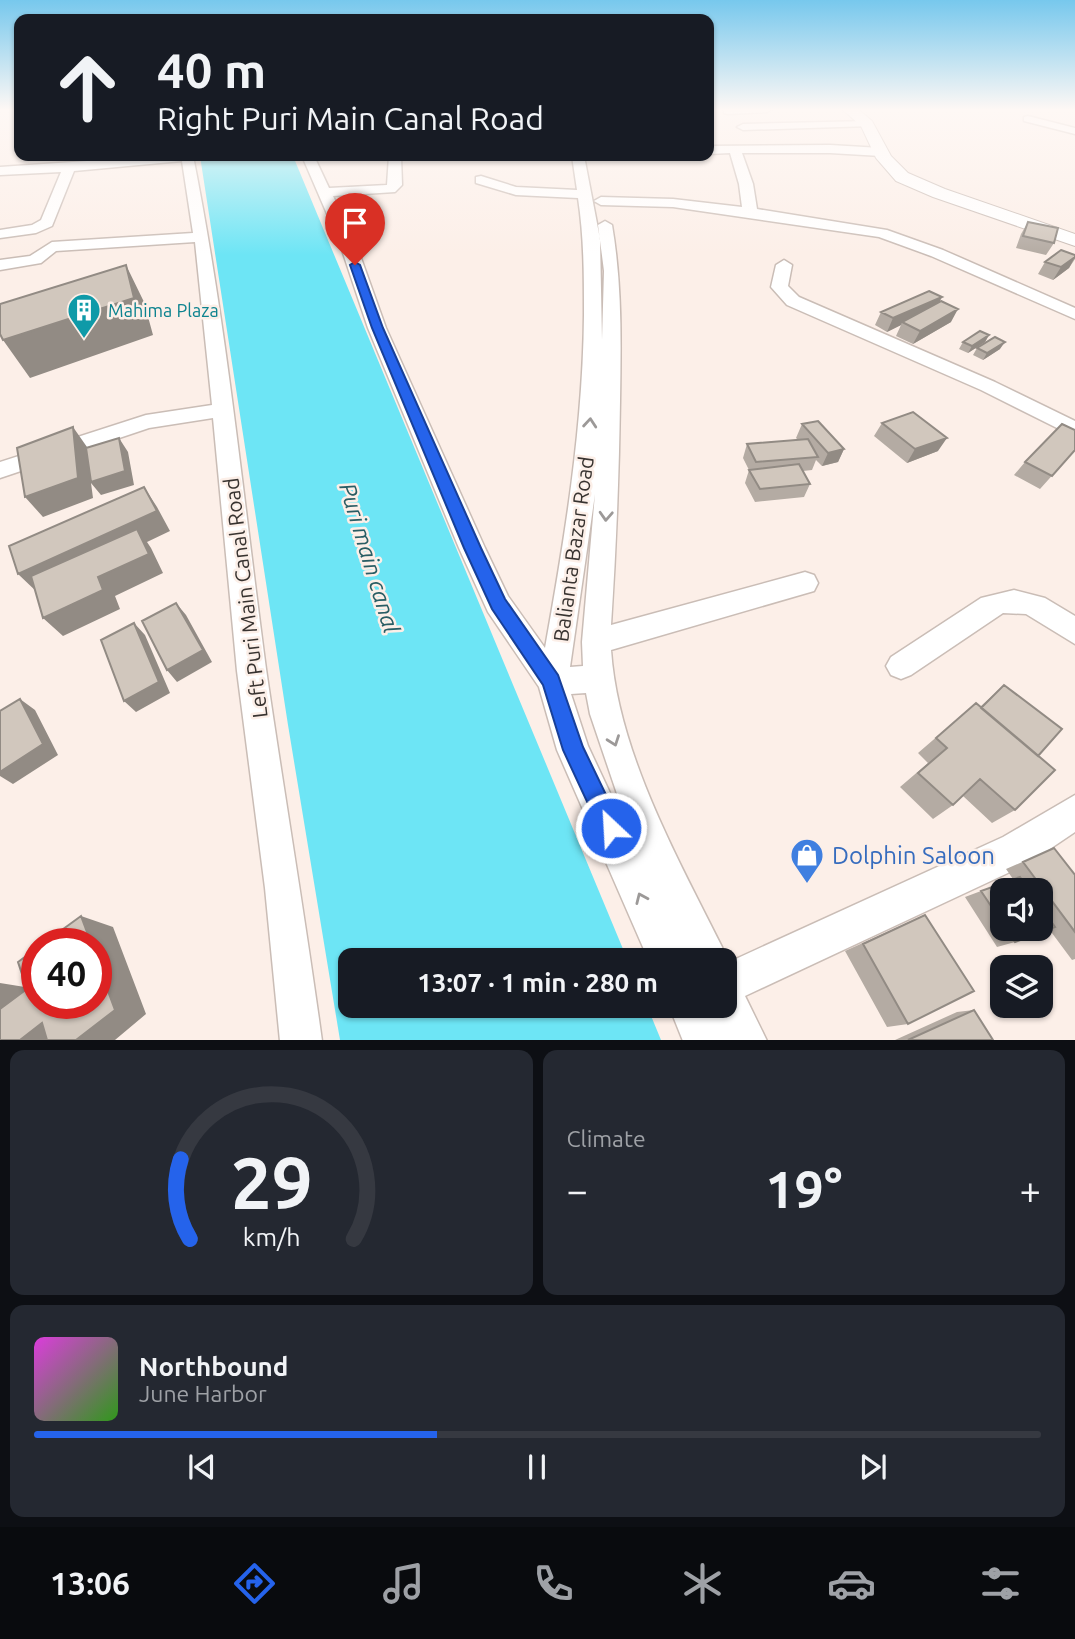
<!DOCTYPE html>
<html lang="en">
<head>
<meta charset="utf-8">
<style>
  body { margin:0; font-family:Ubuntu,sans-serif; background:#242831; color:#f1f3f6; height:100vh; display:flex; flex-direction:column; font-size:26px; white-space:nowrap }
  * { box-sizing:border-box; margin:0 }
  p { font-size:23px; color:#9ea1a6 }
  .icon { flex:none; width:38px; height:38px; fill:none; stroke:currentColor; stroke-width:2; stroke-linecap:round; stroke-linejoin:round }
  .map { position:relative; height:1040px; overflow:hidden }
  .drawer { display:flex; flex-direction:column; gap:10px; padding:10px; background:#0d0f14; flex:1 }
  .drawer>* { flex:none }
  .banner { position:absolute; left:14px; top:14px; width:700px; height:147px; border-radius:14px; box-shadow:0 2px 5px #0004; background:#171b24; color:#f1f3f6; overflow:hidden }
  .controls { position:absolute; left:990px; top:878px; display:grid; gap:14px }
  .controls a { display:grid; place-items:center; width:63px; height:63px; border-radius:14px; background:#171b24; box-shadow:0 2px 5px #0004; font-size:35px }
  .speed { position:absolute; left:21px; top:928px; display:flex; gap:14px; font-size:35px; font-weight:700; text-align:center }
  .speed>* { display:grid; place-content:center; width:91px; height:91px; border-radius:50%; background:#171b24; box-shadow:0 2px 5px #0004; line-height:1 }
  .speed .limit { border:10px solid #d22; background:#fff; color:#111 }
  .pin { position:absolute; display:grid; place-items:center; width:60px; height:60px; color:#fff; margin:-72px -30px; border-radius:50% 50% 50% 0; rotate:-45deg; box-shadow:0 0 7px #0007 }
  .pin .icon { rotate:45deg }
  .me { position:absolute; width:77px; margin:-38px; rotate:335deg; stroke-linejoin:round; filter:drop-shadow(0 0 5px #0008) }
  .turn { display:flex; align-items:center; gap:24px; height:147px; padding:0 28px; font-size:32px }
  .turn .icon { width:91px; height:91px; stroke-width:2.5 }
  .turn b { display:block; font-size:49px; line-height:60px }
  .big { font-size:52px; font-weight:600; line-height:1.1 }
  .drawer .widget { flex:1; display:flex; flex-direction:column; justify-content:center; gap:10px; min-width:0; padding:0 24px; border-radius:14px; background:#242831 }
  .drawer .dial { align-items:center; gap:0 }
  .dial svg { height:182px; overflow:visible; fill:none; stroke:#363941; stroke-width:7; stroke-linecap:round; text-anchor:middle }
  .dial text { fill:#f1f3f6; stroke:none }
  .song { display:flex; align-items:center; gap:21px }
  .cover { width:84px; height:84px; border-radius:10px; background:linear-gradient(135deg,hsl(300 70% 55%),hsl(110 70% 35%)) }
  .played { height:7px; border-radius:4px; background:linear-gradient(90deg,#2563eb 40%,#363941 40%) }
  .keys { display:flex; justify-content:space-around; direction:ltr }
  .heat { display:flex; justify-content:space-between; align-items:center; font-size:38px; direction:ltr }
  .drawer .tiles { flex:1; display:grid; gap:10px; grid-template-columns:1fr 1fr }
  .widget:last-child { grid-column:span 2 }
  .trip { position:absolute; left:338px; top:948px; width:399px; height:70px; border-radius:14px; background:#171b24; box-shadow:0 2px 5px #0004; font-weight:600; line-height:70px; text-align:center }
  .dock { display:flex; height:112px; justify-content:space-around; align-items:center; background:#090b0e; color:#9ea1a6 }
  .dock .icon { width:49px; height:49px }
  .dock .selected { color:#2563eb }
  .dock b { font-size:32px; color:#f1f3f6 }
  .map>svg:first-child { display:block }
  .water { fill:#6de5f5 }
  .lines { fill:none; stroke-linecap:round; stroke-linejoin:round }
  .minor-casing { stroke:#cabdb6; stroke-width:3 }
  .major-casing { stroke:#cabdb6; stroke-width:2 }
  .minor { fill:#fff; fill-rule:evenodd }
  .major { fill:#fff; fill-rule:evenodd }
  .wall { fill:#b4aba3; fill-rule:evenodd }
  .shaded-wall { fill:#928b84 }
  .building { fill:#d1c7bd; stroke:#928b84; stroke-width:2 }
  .oneway { stroke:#9c9998 }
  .route { fill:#2563eb; stroke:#184099; stroke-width:2 }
  .labels { text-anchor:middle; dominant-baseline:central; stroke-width:5; stroke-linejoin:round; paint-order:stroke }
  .far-culture-label { font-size:18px; fill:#0d838f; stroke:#fcefe8; text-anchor:start }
  .street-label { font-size:21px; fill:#383330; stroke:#fcefe8 }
  .water-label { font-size:23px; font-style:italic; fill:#295d64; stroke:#fcefe8 }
  .near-shop-label { font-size:24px; fill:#366cbe; stroke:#fcefe8; text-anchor:start }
</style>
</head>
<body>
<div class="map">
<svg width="1075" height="1041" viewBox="0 0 1075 1041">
  <rect width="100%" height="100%" fill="#fcefe8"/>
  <path class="water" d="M200 156H293L628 961H350V1006H647L661 1040H340L288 725Z"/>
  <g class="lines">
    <defs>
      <path id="minor" d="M724 109H772L767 112 728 114 724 113Z
        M1028 116 1075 128V134L1024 121V117Z
        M867 121 871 122V126L743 130 737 127 743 124Z
        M830 145 881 148 887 152 881 156 830 153H742L753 184 757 209 887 230 943 250 1075 308V319L931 256 879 237 673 207 601 205 594 201 601 197 673 199 742 207 739 184 730 153 709 154V146Z
        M160 156H193C227 326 243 497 266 669 284 793 305 916 322 1041H280L265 888 237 671 213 418 149 428 0 478V462L146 415 212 405 195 242 56 251 41 263 0 270V260L30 256 52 242 193 233 182 161 74 171 52 226 36 233 0 238V230L32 225 41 220 61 172 0 175V167Z
        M302 156H314L329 188 387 185 389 156H401L402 185 395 192 333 196 356 244 386 328 485 548 508 596 545 648C565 537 583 427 584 315 584 275 584 237 578 198L516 195 476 183V177L481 176 516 187 577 190 572 156H584L600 239 602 340 604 271 598 225 605 221 612 225C622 283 621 342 620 401 619 476 616 550 611 625L805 572 814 575 818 583 814 591 611 650C618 752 677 857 722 947L727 963 1003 837 1075 795V832L1029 863 745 996 767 1041H683L669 1006H724V961H649L557 750 539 687 488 612 459 548 368 328 340 244ZM595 494 582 642 583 666 570 667ZM586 693 590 714 634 844 588 746 571 694Z
        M784 260 792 265 788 286 799 297 995 382 1075 421V437L981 390 787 305 771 287 776 265Z
        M1014 590 1045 598 1075 616V644L1026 614 1003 613 911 675 901 679 891 675 886 666 891 657 981 598Z"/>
      <path id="major" d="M842 109H858L872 121 891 156 908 173 945 189 1075 234V246L933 197 896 181 876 158 861 126Z"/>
    </defs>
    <use href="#minor" class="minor-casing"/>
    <use href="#major" class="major-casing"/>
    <use href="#minor" class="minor"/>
    <use href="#major" class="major"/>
  </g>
  <path class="wall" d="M1028 222 1054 243 1046 255 1016 248 1021 234Z
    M1075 255V259L1069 268 1053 280 1038 274 1045 262Z
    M942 297 939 302 951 322 913 344 896 336 901 325 887 332 875 325 881 312Z
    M989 335 985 342 968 353 959 349 963 342Z
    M977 348 1000 349 983 360 973 355Z
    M882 423 938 451 907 463 874 436Z
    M802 424 844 449 838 462 822 466 816 460 812 470 803 471 810 484 804 497 755 502 745 483 749 470 743 458 747 444 798 440 796 438Z
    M1075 450 1040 489 1014 475 1025 462Z
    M1004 685 1038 756 1015 810 992 823 963 796 953 805 933 819 900 787 928 763 918 753 976 703 980 707Z
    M1054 848 1075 875V959L1072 960 1049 929 1015 942 997 947 965 897 1013 879 1006 869ZM1003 891H1041V929H1003Z
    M925 915 908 1024 887 1027 845 951Z
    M974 1010 993 1040H895L957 1012Z"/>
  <path class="shaded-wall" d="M1075 257 1069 268 1053 280 1061 267Z
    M126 265 144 302 153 335 30 378 3 340Z
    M942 297 935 310 902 322 901 325 887 332 893 318Z
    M958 309 951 322 913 344 920 331Z
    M989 335 985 342 968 353 972 346Z
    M1005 342 1000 349 983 360 987 353Z
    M73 427 87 447 91 482 119 438 128 452 134 485 101 495 91 483 93 498 43 517 25 497Z
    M947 438 938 451 907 463 915 449Z
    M844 449 838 462 822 466 828 453Z
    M144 487 157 507 170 531 147 542 151 548 163 573 115 596 120 609 63 636 43 618 98 577 38 593 18 574Z
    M176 603 186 615 212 662 177 682 167 670Z
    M134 623 145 635 170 693 136 712 124 701Z
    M20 699 35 710 58 755 13 784 0 776V772Z
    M81 916 113 927 146 1014 115 1040H76L96 959V943H91Z
    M0 983 31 988 0 1011Z
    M42 1023 63 1040H20Z"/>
  <path class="building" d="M1028 222 1058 228 1054 243 1023 236Z
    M1061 250 1075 255V257L1061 267 1045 262Z
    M126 265 134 298 3 340 0 334V304Z
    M929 291 942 297 893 318 881 312Z
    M941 301 958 309 920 331 902 322Z
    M980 331 989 335 972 346 963 342Z
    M995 337 1005 342 987 353 977 348Z
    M913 412 947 438 915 449 882 423Z
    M818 421 844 449 828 453 802 424Z
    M1062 424 1075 430V450L1052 476 1025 462Z
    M73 427 78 478 25 497 17 448Z
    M119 438 125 471 91 482 86 448Z
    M808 439 818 457 756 462 747 444Z
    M799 464 810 484 760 489 749 470Z
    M144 487 157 511 18 574 9 546Z
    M137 529 149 554 98 577 103 590 43 618 31 576Z
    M176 603 203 650 167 670 142 621Z
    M134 623 159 682 124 701 101 640Z
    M1004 685 1062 729 1038 756 981 708Z
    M20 699 43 744 0 772V711Z
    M976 703 1055 770 1015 810 980 779 953 805 918 773 947 748 936 738Z
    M1054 848 1075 875V932L1023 862Z
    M1020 877 1030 891H1003V924L981 891Z
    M1041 907 1055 927 1015 942 1006 929H1041Z
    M925 915 974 991 908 1024 863 944Z
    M81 916 91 943H44Z
    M37 948V1003H96V959L115 1010 76 1040H47L42 1023 20 1040H0V1009L27 989 18 962Z
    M974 1010 993 1040H908Z"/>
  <defs><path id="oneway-chevron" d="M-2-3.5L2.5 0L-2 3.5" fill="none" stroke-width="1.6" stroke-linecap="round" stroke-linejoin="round" transform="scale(1.75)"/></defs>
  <g class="oneway">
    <use href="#oneway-chevron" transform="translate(590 423) rotate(-85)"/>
    <use href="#oneway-chevron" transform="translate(606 516) rotate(93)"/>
    <use href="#oneway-chevron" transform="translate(614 741) rotate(70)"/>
    <use href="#oneway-chevron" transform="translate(641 898) rotate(-114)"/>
  </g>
  <linearGradient id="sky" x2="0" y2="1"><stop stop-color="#77c8ed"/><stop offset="0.43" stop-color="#fef8f5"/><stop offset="1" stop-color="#fef8f5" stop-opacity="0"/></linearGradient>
  <rect width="1075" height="255" fill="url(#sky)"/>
  <path class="route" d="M355 262 360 265 383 328 481 548 505 599 558 675 583 747 622 828 619 836 611 839 603 836 563 750 543 685 492 609 464 548 372 328 350 265Z"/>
  <defs>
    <symbol id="building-pin" viewBox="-11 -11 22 30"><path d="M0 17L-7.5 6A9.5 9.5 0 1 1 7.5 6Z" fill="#0f9aa8" stroke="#fcefe8"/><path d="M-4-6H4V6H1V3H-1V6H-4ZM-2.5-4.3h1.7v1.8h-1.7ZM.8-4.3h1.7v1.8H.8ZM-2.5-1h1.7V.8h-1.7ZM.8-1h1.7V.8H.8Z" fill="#fff"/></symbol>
    <symbol id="shop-pin" viewBox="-11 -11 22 30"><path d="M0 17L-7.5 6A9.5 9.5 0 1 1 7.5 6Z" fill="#3f7fe0" stroke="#fcefe8"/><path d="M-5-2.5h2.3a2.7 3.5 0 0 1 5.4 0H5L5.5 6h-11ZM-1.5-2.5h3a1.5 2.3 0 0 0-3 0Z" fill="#fff"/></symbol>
  </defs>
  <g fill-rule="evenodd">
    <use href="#building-pin" x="65" y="291" width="38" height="52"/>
    <use href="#shop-pin" x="788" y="836" width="38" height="52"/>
  </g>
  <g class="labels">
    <g class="far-culture-label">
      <text x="108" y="310">Mahima Plaza</text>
    </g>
    <g class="street-label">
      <text transform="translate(573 549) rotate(-82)">Balianta Bazar Road</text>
      <text transform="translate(245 598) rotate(-97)">Left Puri Main Canal Road</text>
    </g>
    <g class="water-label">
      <text transform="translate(370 558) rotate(73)">Puri main canal</text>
    </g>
    <g class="near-shop-label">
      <text x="832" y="855">Dolphin Saloon</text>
    </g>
  </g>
</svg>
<div class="controls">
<a><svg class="icon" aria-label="sound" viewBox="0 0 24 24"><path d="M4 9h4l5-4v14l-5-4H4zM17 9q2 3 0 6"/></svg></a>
<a><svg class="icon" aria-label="layers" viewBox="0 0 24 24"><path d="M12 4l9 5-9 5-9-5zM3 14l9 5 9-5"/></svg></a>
</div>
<div class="speed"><div class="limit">40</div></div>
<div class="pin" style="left:355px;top:265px;background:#d93025"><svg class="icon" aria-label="arrive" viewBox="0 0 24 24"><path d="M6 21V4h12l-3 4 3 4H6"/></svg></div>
<svg class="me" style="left:611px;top:828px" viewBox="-20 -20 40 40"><circle r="17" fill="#2563eb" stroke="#fff" stroke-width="3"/><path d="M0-11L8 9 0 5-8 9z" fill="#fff"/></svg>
<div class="trip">13:07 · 1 min · 280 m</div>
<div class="banner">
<div class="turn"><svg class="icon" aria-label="ahead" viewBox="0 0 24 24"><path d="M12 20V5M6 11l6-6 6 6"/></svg><div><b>40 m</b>Right Puri Main Canal Road</div></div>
</div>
</div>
<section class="drawer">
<div class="tiles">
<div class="widget dial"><svg viewBox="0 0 100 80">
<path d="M14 69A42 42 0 1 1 86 69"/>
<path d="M14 69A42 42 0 0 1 10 34" stroke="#2563eb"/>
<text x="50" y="56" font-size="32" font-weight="700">29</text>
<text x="50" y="72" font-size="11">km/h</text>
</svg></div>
<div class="widget"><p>Climate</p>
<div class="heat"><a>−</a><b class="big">19°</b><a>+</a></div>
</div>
<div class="widget">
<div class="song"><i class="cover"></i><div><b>Northbound</b><p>June Harbor</p></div></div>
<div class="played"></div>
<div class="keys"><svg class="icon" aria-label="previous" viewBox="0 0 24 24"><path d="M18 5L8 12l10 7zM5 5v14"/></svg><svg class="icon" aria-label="pause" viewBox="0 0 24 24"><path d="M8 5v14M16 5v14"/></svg><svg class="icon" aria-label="next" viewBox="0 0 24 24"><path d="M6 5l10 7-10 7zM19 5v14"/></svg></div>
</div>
</div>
</section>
<nav class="dock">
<b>13:06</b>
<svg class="icon selected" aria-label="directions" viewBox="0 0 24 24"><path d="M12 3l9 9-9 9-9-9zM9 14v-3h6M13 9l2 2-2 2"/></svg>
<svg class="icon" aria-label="music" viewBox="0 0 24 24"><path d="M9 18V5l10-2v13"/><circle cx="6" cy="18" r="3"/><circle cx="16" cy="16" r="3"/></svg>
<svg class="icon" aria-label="phone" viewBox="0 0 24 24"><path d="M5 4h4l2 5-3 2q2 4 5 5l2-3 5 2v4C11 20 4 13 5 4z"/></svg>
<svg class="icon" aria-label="climate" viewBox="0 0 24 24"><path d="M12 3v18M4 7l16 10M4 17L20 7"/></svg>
<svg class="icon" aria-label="car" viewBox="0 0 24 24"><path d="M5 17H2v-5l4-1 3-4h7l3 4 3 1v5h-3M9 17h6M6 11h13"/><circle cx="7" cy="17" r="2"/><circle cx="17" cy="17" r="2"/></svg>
<svg class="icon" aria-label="filters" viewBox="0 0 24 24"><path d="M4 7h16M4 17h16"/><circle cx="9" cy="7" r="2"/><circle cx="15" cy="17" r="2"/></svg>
</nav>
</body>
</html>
